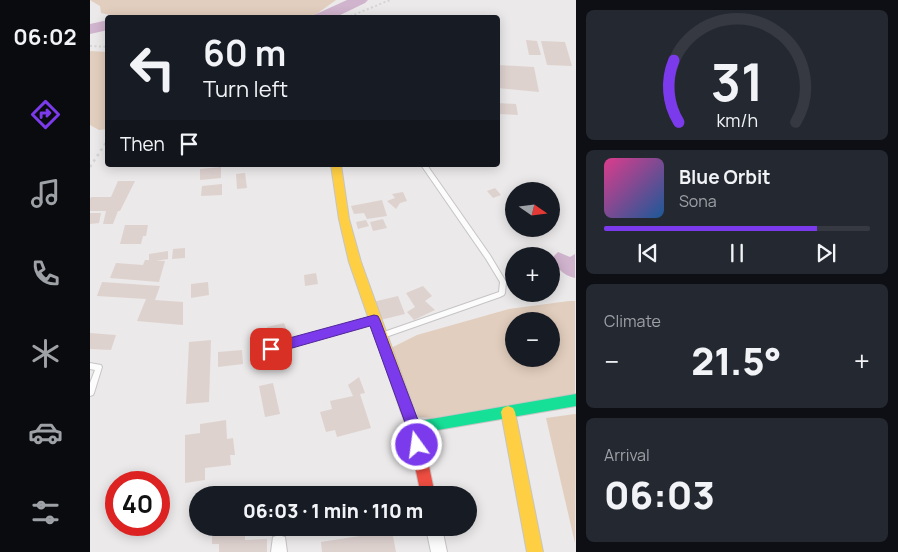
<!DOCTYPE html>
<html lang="en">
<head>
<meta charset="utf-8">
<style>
  body { margin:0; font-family:Manrope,sans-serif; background:#242831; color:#f1f3f6; height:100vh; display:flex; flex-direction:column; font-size:19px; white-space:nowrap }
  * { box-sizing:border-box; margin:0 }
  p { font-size:16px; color:#9ea1a6 }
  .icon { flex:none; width:28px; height:28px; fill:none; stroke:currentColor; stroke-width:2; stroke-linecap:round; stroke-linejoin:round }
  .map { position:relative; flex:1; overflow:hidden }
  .panel { display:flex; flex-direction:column; gap:10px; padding:10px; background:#0d0f14; width:322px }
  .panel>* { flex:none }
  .hud { position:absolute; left:15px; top:15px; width:395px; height:152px; border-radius:5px; box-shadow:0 2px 12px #0003; background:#171b24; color:#f1f3f6; overflow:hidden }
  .needle { width:32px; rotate:104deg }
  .tools { position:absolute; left:415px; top:182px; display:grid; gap:10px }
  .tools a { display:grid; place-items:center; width:55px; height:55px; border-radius:50%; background:#171b24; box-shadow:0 2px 12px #0003; font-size:25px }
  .speed { position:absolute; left:15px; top:471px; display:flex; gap:10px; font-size:25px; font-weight:700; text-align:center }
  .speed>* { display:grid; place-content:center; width:65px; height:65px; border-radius:50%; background:#171b24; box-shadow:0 2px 12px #0003; line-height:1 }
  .speed .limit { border:8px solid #d22; background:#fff; color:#111 }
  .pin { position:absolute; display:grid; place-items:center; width:42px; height:42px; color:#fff; margin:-21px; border-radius:10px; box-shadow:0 2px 8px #0006 }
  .me { position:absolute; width:55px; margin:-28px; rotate:346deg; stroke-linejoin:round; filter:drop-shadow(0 0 4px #0008) }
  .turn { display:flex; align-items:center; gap:18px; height:105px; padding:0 15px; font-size:22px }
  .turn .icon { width:65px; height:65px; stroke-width:2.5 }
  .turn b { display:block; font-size:35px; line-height:42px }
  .then { display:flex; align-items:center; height:48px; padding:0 15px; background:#0003; gap:10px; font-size:19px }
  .big { font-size:38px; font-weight:800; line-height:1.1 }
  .panel .card { flex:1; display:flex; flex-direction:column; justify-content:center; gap:8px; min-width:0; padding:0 18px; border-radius:8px; background:#242831 }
  .panel .dial { align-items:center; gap:0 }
  .dial svg { height:130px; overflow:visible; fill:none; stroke:#363941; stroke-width:7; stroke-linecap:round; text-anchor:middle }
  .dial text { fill:#f1f3f6; stroke:none }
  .song { display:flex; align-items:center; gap:15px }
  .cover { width:60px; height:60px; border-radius:8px; background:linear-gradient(135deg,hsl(330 70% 55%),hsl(210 70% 35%)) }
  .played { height:5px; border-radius:2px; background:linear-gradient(90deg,#7c3aed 80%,#363941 80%) }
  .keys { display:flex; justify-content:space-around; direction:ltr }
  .heat { display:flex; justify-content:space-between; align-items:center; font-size:28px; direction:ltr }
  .trip { position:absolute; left:99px; top:486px; width:288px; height:50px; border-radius:25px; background:#171b24; box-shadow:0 2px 12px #0003; font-weight:800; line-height:50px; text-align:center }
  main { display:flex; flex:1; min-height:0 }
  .dock { display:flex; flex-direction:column; width:90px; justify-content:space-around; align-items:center; background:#090b0e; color:#9ea1a6 }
  .dock .icon { width:35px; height:35px }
  .dock .active { color:#7c3aed }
  .dock b { font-size:22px; color:#f1f3f6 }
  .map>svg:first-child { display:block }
  .green { fill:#e2cebe; fill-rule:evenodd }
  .water { fill:#d0b3cd }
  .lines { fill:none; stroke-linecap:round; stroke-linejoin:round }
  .river { fill:#d0b3cd; fill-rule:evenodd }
  .building { fill:#ded2cf }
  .lane-casing { stroke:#c6c4c4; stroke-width:2 }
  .street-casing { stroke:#c6c4c4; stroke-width:2 }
  .fast-casing { stroke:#c6c4c4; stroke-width:2 }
  .slow-casing { stroke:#c6c4c4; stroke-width:2 }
  .jam-casing { stroke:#c6c4c4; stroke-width:2 }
  .path-far1 { stroke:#d5d4d4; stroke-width:2; stroke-dasharray:2 2.5; stroke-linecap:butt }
  .path { stroke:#d5d4d4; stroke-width:2.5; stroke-dasharray:2.5 4; stroke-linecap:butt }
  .lane { fill:#fcfcfc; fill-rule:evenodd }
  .street { fill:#fcfcfc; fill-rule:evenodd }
  .fast { fill:#16e098; fill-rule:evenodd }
  .slow { fill:#ffcf43; fill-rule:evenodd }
  .jam { fill:#f24e42; fill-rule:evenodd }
  .route { fill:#7c3aed; stroke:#51269a }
</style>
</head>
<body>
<main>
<nav class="dock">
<b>06:02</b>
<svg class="icon active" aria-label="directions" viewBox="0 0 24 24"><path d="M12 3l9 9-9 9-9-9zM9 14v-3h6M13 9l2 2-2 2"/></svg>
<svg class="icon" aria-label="music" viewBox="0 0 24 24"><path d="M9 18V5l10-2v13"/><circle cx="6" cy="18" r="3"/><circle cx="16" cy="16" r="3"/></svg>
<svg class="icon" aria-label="phone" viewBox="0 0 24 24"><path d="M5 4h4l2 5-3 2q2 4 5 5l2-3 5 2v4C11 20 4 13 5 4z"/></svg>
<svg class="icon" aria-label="climate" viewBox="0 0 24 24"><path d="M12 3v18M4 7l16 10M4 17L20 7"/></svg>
<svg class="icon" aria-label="car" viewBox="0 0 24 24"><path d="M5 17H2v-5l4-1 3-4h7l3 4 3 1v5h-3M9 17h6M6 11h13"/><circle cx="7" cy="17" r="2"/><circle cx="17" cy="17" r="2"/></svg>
<svg class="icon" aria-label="filters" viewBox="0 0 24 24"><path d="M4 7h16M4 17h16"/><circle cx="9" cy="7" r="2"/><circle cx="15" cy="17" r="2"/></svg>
</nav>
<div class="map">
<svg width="486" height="552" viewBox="0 0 486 552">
  <rect width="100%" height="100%" fill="#ebe9e9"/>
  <path class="green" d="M0 0H246L225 15 209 18 31 17 11 13 10 6Z
    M0 51 17 52V129L9 130 0 125Z
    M479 301H485V394L343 418 328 417 301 348 327 335 419 309ZM424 321H461V359H424Z
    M485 414H486L485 543 456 418Z"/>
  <path class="water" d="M468 252 480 257 485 254V278C473 275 467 269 463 257Z"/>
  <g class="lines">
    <path class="river" d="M257 0H278L275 3 244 18H222L224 15Z
      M18 20V30L0 34V24Z"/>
  </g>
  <path class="building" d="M436 40 447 41 451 55H439Z
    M451 41 475 42 482 66 457 65Z
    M408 65 444 67 449 92 408 88Z
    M408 103 426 104 428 115 408 114Z
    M131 167V178L110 180V169Z
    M155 173 157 188 147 189 146 174Z
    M28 181H45L30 211H28L23 224H13L16 211H0V199L1 197H21Z
    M132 184V195L111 196 112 186Z
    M405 188 411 195 403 198 397 191Z
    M313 192 317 201 310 203 306 209 297 201 305 198 302 194Z
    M292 200 297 216 277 219 274 213 264 214 261 206Z
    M0 213H11L9 223 0 224Z
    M293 219 297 228 283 231 280 222Z
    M276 220 279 226 268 229 266 222Z
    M35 225H58L56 236H53L51 244H30Z
    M95 248V258L82 259 83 249Z
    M78 251V259L66 261H75L69 282 20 278 26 263 53 265 55 260H59V254Z
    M226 273 228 284 215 286 214 275Z
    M424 273V294L418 283 421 282 419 274Z
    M12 282 70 286 65 300 93 302V325L47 321 56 299 7 296Z
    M118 282 119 295 101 298V284Z
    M333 286 342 296 335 301 345 310 324 320 317 312 325 307 316 293Z
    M308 296 315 314 290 320 283 302Z
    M194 323 199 336 181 341 177 327Z
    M0 333 26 335 21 350 0 349Z
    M121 340 119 402 96 404 99 342Z
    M152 350 153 364 128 367V352Z
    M269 377 275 393 270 394 281 428 247 437 245 430 236 432 230 412 242 409 240 401 263 396 258 385Z
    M183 383 190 414 175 417 169 386Z
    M136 420 137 439 143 438 145 455H140L141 465 115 468V480L95 483V435L110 433V424Z
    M122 528H155V540L177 539V552H129V544H122Z
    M302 531 306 552H232L231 542Z"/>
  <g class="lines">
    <defs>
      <path id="lane" d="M331 165H337L400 255 415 280 416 282 415 293 414 295 410 297 293 338 291 337 290 335 291 333 409 292 410 282 396 259Z
        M283 317 285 318 286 320 285 322 283 323 164 356 162 355 161 353 162 351 164 350Z
        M0 363 11 365 12 367 4 393 3 395 0 396V383L5 370 0 369Z"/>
      <path id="street" d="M336 528H352L357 552H341Z
        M189 535 195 537 197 552H181L183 537Z"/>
      <path id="fast" d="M486 394V406L324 434 319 433 317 428 319 423 324 422Z"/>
      <path id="slow" d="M241 165H251L259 219 271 262 324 409 322 413 317 415 312 413 310 409 259 262 249 219Z
        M418 406 423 408 425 412 453 552H437L411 412 413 408Z"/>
      <path id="jam" d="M317 403 322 405 331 428 345 495H331L317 428 310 409 312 405Z"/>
    </defs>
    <use href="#lane" class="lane-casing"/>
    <use href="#street" class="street-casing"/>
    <use href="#fast" class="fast-casing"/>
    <use href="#slow" class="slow-casing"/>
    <use href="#jam" class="jam-casing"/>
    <path class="path-far1" d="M256 18 300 0
      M0 46 18 47
      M17 142 18 140"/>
    <path class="path" d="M0 167 17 141"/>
    <use href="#lane" class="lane"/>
    <use href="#street" class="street"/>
    <use href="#fast" class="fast"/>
    <use href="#slow" class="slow"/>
    <use href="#jam" class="jam"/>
  </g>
  <path class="route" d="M284 315 288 316 290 320 331 428 334 445 332 449 327 451 322 449 317 428 280 326 181 354 177 353 175 349 177 345 181 343Z"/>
</svg>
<div class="tools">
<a><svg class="needle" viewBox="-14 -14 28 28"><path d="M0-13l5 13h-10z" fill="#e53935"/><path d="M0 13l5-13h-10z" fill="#9ea1a6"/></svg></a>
<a>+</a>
<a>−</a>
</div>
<div class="speed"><div class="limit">40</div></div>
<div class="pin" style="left:181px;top:349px;background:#d93025"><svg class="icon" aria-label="arrive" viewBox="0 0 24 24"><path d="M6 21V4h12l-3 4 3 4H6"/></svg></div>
<svg class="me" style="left:327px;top:445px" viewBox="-20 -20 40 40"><circle r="17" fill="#7c3aed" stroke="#fff" stroke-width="3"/><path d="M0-11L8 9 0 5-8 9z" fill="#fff"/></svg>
<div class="trip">06:03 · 1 min · 110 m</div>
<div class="hud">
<div class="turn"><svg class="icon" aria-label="left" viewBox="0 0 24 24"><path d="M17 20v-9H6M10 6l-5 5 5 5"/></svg><div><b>60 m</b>Turn left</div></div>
<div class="then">Then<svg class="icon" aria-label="arrive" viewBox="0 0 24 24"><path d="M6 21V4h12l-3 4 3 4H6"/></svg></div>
</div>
</div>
<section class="panel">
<div class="card dial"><svg viewBox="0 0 100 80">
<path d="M14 69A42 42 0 1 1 86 69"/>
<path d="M14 69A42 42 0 0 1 11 31" stroke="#7c3aed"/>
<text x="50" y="56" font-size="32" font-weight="700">31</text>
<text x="50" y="72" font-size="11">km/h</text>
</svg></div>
<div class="card">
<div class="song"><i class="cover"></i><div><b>Blue Orbit</b><p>Sona</p></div></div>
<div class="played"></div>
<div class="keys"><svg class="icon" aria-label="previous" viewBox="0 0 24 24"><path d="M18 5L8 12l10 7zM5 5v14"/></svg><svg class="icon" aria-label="pause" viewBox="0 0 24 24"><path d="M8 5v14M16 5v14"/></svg><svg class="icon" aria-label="next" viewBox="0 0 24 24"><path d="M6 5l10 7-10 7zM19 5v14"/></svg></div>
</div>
<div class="card"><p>Climate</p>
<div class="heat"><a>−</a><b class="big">21.5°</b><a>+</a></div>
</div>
<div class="card"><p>Arrival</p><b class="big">06:03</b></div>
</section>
</main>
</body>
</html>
